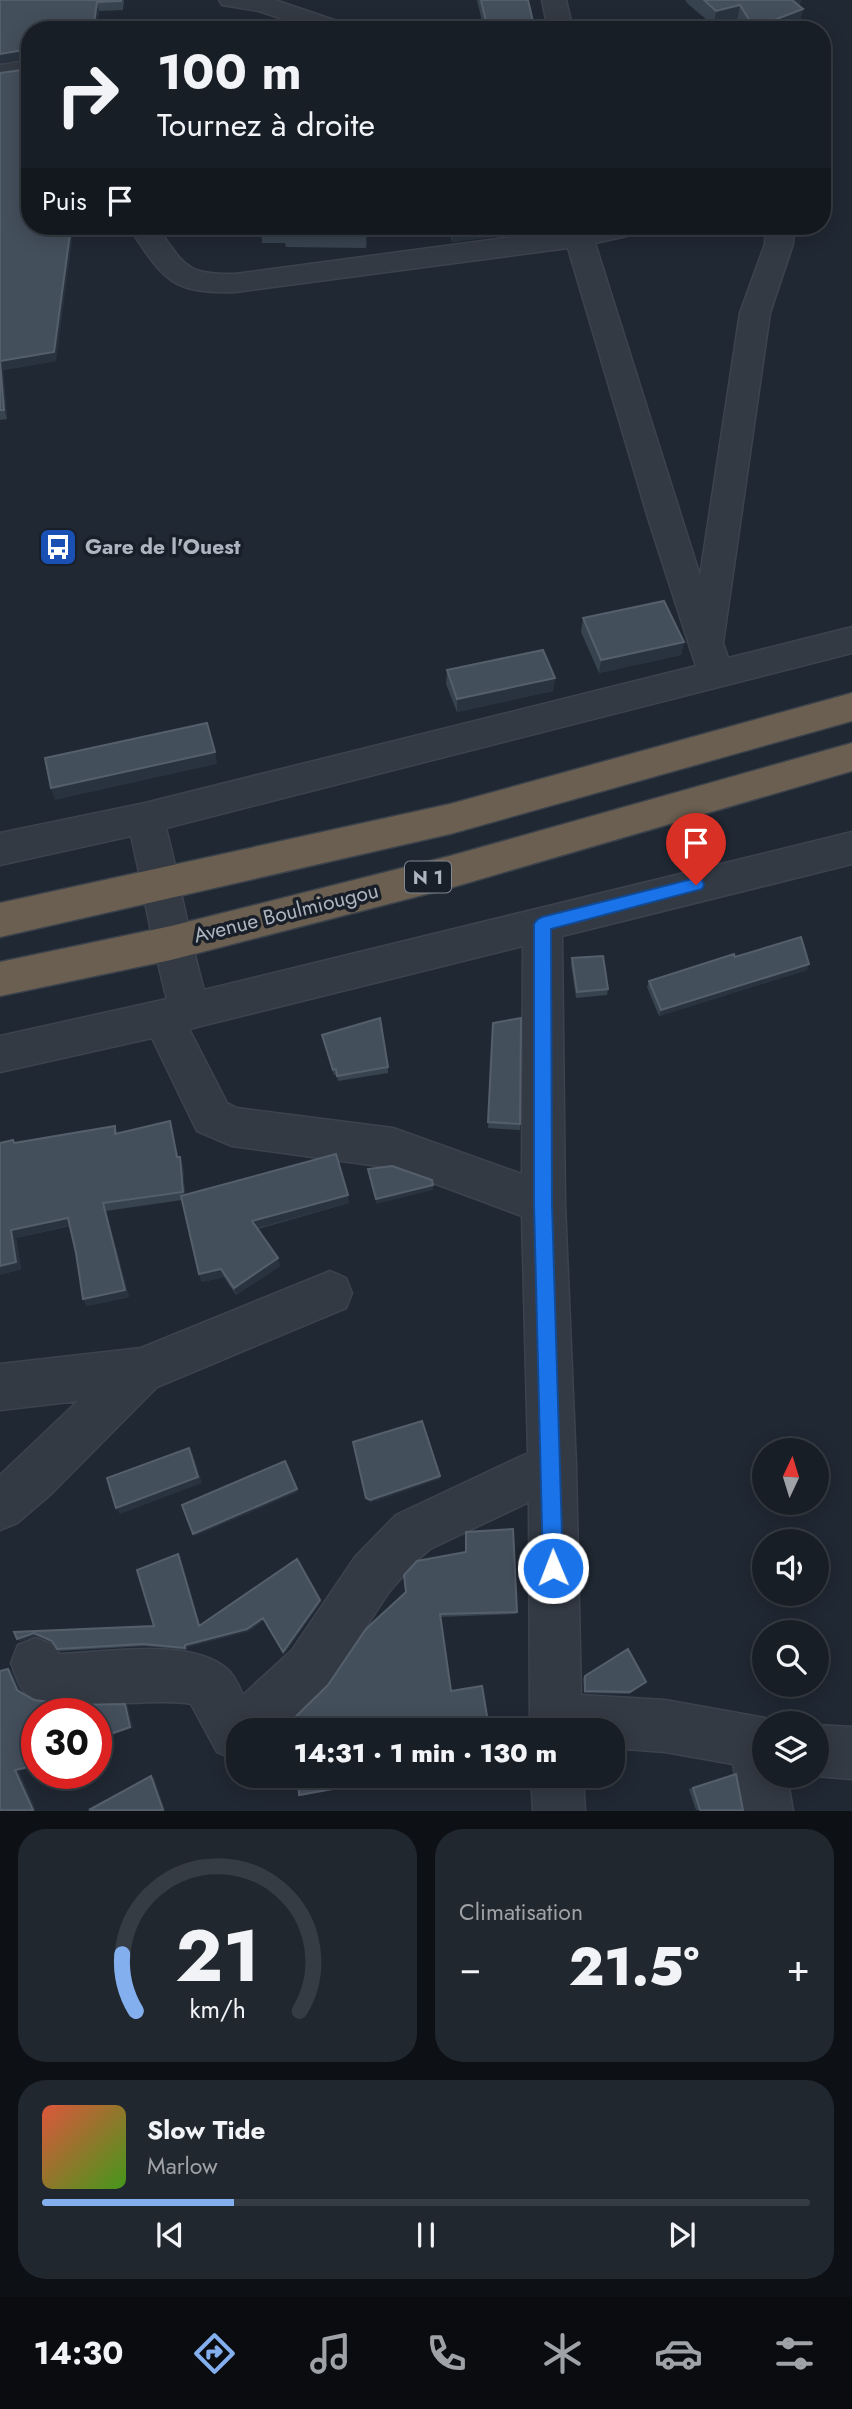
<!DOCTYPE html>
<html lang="fr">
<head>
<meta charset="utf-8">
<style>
  body { margin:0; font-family:Jost,sans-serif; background:#21272e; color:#f1f3f6; height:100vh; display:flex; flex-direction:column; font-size:26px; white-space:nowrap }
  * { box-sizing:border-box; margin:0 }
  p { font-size:23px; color:#9fa2a7 }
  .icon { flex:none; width:38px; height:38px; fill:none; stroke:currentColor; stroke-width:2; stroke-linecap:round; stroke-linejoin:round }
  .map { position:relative; height:1811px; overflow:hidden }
  .sheet { display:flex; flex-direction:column; gap:18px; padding:18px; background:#0d1015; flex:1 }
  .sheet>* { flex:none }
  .hud { position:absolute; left:21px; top:21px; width:810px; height:214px; border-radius:28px; box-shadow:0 4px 18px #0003,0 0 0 2px #363c43; background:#181e26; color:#f1f3f6; overflow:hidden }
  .needle { width:46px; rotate:4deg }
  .tools { position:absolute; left:752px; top:1438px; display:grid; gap:14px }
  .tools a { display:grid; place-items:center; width:77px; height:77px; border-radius:50%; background:#181e26; box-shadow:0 4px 18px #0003,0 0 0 2px #363c43; font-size:35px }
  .speed { position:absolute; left:21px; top:1698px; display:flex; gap:14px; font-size:35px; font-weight:700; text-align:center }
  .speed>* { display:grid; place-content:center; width:91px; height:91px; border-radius:50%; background:#181e26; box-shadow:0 4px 18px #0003,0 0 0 2px #363c43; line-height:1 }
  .speed .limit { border:10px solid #d22; background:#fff; color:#111 }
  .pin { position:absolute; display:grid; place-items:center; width:60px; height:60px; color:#fff; margin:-72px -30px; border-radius:50% 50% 50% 0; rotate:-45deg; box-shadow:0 0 7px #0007 }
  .pin .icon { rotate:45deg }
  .me { position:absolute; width:77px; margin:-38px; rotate:359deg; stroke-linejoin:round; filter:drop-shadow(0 0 5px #0008) }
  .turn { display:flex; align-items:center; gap:24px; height:147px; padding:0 21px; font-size:32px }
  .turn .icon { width:91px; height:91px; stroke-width:2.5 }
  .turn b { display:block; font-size:49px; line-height:60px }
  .then { display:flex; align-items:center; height:66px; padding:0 21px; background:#0003; gap:14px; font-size:26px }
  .big { font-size:52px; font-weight:800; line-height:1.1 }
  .sheet .tile { flex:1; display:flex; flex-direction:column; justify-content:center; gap:10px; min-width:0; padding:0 24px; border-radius:28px; background:#21272e }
  .sheet .dial { align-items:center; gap:0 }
  .dial svg { height:182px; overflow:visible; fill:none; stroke:#363c43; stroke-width:7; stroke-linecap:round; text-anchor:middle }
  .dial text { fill:#f1f3f6; stroke:none }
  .song { display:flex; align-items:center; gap:21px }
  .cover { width:84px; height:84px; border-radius:10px; background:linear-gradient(135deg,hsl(10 70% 55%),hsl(100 70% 35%)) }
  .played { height:7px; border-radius:4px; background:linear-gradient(90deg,#84afef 25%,#363c43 25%) }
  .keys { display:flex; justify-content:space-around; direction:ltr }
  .heat { display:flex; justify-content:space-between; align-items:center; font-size:38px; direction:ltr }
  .sheet .tiles { flex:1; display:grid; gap:18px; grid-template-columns:1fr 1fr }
  .tile:last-child { grid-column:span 2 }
  .trip { position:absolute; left:226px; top:1718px; width:399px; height:70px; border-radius:28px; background:#181e26; box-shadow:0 4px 18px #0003,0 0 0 2px #363c43; font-weight:800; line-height:70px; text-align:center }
  .tab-bar { display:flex; height:112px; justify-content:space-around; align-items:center; background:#0a0c0f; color:#9fa2a7 }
  .tab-bar .icon { width:49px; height:49px }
  .tab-bar .on { color:#84afef }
  .tab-bar b { font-size:32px; color:#f1f3f6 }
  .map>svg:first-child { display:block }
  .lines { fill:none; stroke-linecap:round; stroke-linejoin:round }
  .street-casing { stroke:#3d434e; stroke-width:3 }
  .highway-casing { stroke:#3b424b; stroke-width:3 }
  .street { fill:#333a44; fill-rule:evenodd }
  .highway { fill:#6a5f51; fill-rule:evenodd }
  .wall { fill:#384350 }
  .shaded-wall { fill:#29333f }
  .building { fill:#444f5c; stroke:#555f6c; stroke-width:2 }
  .route { fill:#1a73e8; stroke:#114b97; stroke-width:2 }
  .labels { text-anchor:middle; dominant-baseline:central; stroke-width:7; stroke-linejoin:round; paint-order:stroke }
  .shield { fill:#191f28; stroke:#818893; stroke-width:2 }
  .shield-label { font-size:19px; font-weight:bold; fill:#adb5c1 }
  .poi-label { font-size:21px; font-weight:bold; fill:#adb5c1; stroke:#191f28; text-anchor:start }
  .street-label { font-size:21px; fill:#adb5c1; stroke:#191f28 }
</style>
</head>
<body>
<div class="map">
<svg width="852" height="1811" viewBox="0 0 852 1811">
  <rect width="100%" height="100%" fill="#202833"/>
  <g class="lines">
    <defs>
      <path id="street" d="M219 0H275L349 25 352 30H315L259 11 222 5Z
        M542 0H566L573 30H548Z
        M30 60V76L0 81V65Z
        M128 226H156C185 264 183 275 235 274L595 226H649L645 232 595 243 700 576 740 313 765 244 766 226H794L793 244 770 313 723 643 728 658 852 627V653L166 828C180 882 189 937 204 990L852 832V864L562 936 565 1204 576 1466 581 1695 665 1700 765 1718 778 1724H765V1776H787L793 1811H741L733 1764 665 1752 612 1748V1731H530L529 1502 430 1549 415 1562 389 1592 327 1686 280 1731H238V1758L235 1760 217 1752 191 1704C152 1696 50 1716 25 1692 18 1686 15 1672 11 1663L18 1645 36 1638 54 1645 59 1654C105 1653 188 1637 226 1668 234 1674 239 1686 243 1695L292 1650 355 1557 396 1515 528 1453 522 1216 393 1168 232 1146 197 1131 152 1038 0 1072V1036L167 999C152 945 144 891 131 836L0 865V833L145 803 696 666 649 521 568 248 235 292C169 294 163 278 128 226ZM523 946 522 1174 393 1128 237 1108 227 1103 189 1029Z
        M330 1271 346 1278 352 1293 346 1308 157 1387 51 1494 17 1523 0 1530V1475L78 1401 0 1410V1364L141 1348Z
        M817 1725 852 1727V1779L816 1776Z
        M531 1776H583L585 1811H533Z"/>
      <path id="highway" d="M852 693V721L450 834 0 937V903L450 804Z
        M852 743V771L450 888 171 960 0 996V962L171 926 450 856Z"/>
    </defs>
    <use href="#street" class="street-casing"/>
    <use href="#highway" class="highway-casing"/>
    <use href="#street" class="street"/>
    <use href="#highway" class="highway"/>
  </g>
  <path class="wall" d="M0 0H124L123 10 99 11 96 30H30Z
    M477 0H528L535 30H484Z
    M685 0H801L799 7 803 9 799 25 787 30H743L737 21 714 26 688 4Z
    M0 73 56 361 3 370 7 419 0 420Z
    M261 226H368L366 248 286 247 285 243H262Z
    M448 226H563V228L452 242Z
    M583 618 684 642 681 655 599 673 581 632Z
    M447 670 555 678 553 691 457 712 446 684Z
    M735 957 807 970 659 1016 647 987 649 981Z
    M572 958 608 989 607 995 576 998 571 964Z
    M493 1023 520 1124V1130L488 1128Z
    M322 1035 388 1067V1073L338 1081 337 1075H334L323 1040Z
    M170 1121 172 1129 178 1157 183 1165 185 1195 349 1203 258 1229 280 1266 236 1295 224 1277 202 1282 199 1274 182 1200 106 1211 129 1297 87 1306 83 1299 76 1253 70 1226 16 1238 21 1269 0 1275 13 1140 15 1143 115 1126 118 1134Z
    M180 1556 200 1625 320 1600 321 1602 284 1654 264 1620 249 1631 187 1647V1650L145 1646 60 1651 57 1649 53 1642 37 1636 20 1641 14 1632 154 1626Z
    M406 1593 517 1612 516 1614 440 1617 451 1691 488 1722 487 1724 450 1731H281L328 1685Z
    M585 1676 646 1682 629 1694 584 1693 583 1678Z
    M736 1774 742 1810H696L689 1789Z
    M365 1776 366 1784 301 1796 299 1795Z"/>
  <path class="shaded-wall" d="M789 0H801L799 10Z
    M97 2 99 11 96 30H93Z
    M740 5 737 21 714 26 716 11Z
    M803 9 799 25 787 30H767L769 22Z
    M30 49V58L0 63V54Z
    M71 226H74L56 361 3 370 7 419 4 410 0 361Z
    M366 226H368L366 248Z
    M461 226H563V228L452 242V227Z
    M684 642 681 655 599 673 601 660Z
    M555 678 553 691 457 712V699Z
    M215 752 217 764 55 800 51 788Z
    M809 964 807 970 659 1016 661 1010Z
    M170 1121 172 1129 180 1165 177 1157Z
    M180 1157 183 1165 185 1200 183 1192Z
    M433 1185V1190L376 1204V1199Z
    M348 1195 349 1203 254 1229 252 1221Z
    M103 1203 106 1211 129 1297 87 1306 83 1299Z
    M68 1218 72 1225 16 1238 21 1269 0 1275V1266L11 1230Z
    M278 1258 280 1266 236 1295 234 1288Z
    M221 1269 224 1277 202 1282 199 1274Z
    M189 1448 193 1454 202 1483 120 1514 116 1508Z
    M440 1476V1479L370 1503V1500Z
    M297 1489 298 1492 195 1536 193 1534Z
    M178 1554 180 1556 201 1628 199 1626Z
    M320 1600 321 1602 284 1654 283 1652Z
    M263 1618 264 1620 249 1631 187 1647V1650L185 1648V1645Z
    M34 1633 37 1636 20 1641 17 1639Z
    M8 1669 11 1670 21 1691 17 1690Z
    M125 1704 128 1706 133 1728 96 1741V1739Z
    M37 1765V1767L19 1771 36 1810H33L15 1770Z
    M151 1776 154 1777 165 1810H163Z"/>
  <path class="building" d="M0 0H121V1L97 2 93 30H30V50V49L0 54Z
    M481 0H528L535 30H488Z
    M704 0H792L803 9 769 22 750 21 740 5 716 11Z
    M30 69V226H71L54 352 0 361 4 410H0V73Z
    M261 226H366V232L284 231V227L261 228Z
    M664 601 684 642 601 660 583 618Z
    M543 650 555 678 457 699 447 670Z
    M207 723 215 752 51 788 45 758Z
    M801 937 809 964 661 1010 649 981 734 954 735 957Z
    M603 956 608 989 577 992 572 958Z
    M380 1018 388 1067 337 1076 336 1069 333 1070 322 1035Z
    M521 1018 520 1124 488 1122 493 1023Z
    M170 1121 177 1157H180L183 1192 103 1203 125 1290 83 1299 76 1253 68 1218 11 1230 16 1262 0 1266V1143L13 1140 14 1143 115 1126V1134Z
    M336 1154 348 1195 252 1221 278 1258 234 1288 221 1269 199 1274 181 1196Z
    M392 1166 432 1180 433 1185 376 1199 368 1169Z
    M422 1421 440 1476 370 1500 366 1498 353 1442Z
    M189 1448 198 1477 116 1508 107 1478Z
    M285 1461 297 1489 193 1534 182 1505Z
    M513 1529 517 1612 440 1614 451 1691 482 1686 488 1722 442 1731H281L328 1685 366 1629 406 1592 404 1575 417 1561 466 1552V1532Z
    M178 1554 199 1626 297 1559 320 1600 283 1652 263 1618 247 1629 185 1645V1648L143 1644 57 1649 52 1641 34 1633 17 1639 14 1632 154 1626 137 1570Z
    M628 1649 646 1682 630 1692 585 1691V1676Z
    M8 1669 17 1690 34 1700 75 1705 125 1704 130 1727 96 1739V1713H37V1765L15 1770 33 1810H0V1671Z
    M736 1774 743 1810H700L693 1788Z
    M151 1776 163 1810H89Z
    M298 1776H364L365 1783 299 1795Z"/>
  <path class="route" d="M696 878 702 880 704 885 702 889 551 929 552 1204 563 1568 560 1575 553 1578 546 1575 543 1568 534 1204V924L537 920 542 917Z"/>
  <defs>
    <symbol id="bus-square" viewBox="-11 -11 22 22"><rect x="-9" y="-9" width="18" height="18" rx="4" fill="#1a4fb4" stroke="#191f28"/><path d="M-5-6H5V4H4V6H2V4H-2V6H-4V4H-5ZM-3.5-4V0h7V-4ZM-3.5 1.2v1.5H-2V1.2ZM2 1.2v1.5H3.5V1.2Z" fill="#fff"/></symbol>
  </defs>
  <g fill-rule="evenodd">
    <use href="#bus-square" x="36" y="525" width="44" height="44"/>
  </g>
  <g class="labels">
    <rect class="shield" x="405" y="861.5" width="46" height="31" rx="5"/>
    <g class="shield-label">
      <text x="428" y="877">N 1</text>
    </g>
    <g class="poi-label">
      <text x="85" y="547">Gare de l'Ouest</text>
    </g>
    <g class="street-label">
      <text transform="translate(286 913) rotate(-14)">Avenue Boulmiougou</text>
    </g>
  </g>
</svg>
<div class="tools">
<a><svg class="needle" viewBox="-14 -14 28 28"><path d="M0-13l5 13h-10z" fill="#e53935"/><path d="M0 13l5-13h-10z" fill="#9fa2a7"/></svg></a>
<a><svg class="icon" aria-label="sound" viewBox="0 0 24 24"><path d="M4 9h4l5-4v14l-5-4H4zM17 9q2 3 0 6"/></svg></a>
<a><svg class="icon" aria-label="search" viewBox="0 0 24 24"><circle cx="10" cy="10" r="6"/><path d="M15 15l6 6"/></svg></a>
<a><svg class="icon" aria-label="layers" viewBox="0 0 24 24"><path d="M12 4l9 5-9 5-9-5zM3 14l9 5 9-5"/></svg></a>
</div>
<div class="speed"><div class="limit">30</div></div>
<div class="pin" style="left:696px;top:885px;background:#d93025"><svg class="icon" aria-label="arrive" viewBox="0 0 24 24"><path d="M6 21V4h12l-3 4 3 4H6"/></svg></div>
<svg class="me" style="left:553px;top:1568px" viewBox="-20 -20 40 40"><circle r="17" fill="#1a73e8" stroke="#fff" stroke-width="3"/><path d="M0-11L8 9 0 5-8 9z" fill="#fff"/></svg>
<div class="trip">14:31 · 1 min · 130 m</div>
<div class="hud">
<div class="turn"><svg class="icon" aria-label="right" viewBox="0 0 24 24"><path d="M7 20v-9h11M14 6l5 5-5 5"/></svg><div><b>100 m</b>Tournez à droite</div></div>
<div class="then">Puis<svg class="icon" aria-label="arrive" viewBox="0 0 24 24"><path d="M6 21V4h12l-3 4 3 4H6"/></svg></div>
</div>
</div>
<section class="sheet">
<div class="tiles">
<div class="tile dial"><svg viewBox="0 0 100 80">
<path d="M14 69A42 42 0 1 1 86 69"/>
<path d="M14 69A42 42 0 0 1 8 44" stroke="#84afef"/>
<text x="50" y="56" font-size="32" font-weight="700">21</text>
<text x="50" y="72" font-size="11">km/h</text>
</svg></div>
<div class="tile"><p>Climatisation</p>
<div class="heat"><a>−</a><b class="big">21.5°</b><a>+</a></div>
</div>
<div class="tile">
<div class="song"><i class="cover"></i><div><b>Slow Tide</b><p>Marlow</p></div></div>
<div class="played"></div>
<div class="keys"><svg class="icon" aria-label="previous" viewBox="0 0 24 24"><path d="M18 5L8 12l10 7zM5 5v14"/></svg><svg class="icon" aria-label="pause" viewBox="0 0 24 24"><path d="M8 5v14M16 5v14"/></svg><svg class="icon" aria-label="next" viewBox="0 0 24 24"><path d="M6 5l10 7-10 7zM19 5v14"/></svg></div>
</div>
</div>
</section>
<nav class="tab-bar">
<b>14:30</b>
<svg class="icon on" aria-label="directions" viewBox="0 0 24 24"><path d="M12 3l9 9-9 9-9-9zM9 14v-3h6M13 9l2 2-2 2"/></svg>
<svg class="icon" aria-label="music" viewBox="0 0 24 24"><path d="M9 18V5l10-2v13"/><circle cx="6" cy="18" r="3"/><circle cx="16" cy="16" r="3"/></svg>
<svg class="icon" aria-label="phone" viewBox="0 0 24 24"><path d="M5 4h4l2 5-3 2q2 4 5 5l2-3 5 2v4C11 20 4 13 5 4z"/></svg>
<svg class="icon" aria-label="climate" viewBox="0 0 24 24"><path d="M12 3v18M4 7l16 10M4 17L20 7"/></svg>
<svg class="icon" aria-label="car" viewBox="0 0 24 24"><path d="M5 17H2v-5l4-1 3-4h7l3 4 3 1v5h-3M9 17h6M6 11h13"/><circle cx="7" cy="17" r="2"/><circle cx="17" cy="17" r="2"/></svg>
<svg class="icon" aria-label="filters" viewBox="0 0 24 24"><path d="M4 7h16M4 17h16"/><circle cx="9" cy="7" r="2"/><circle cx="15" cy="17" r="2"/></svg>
</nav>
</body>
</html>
